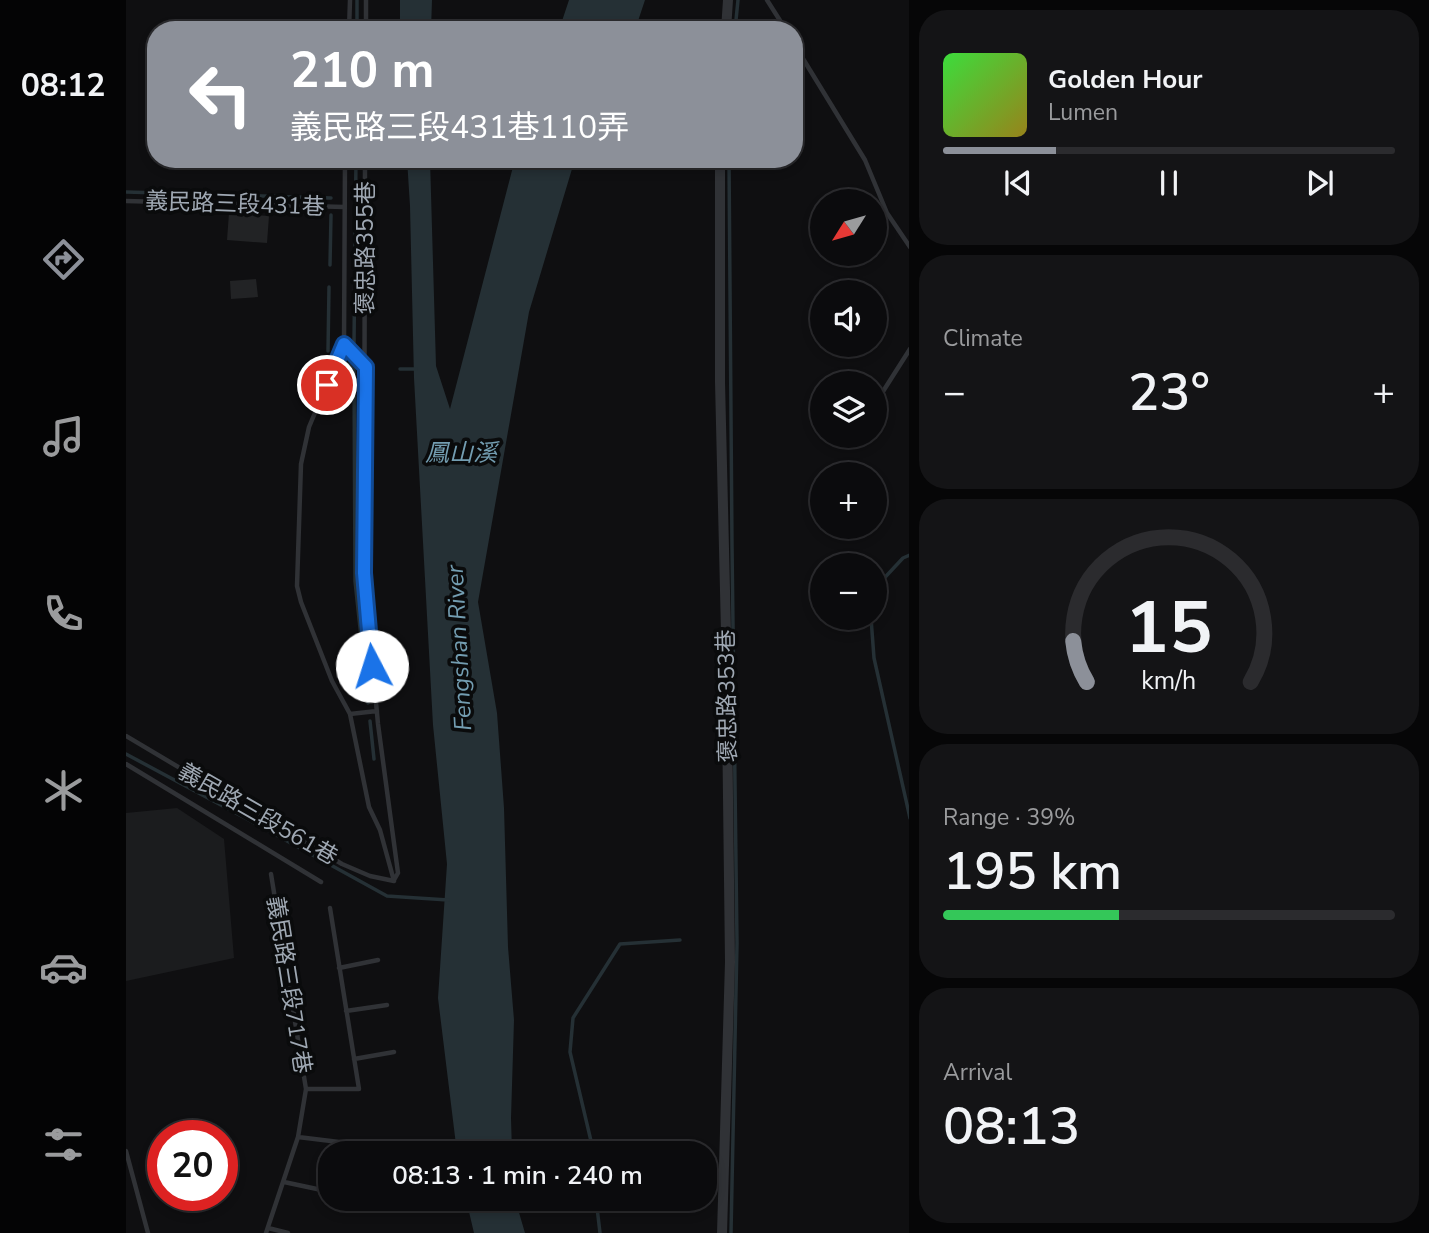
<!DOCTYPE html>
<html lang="en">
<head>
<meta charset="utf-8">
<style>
  body { margin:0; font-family:"Nunito Sans","Noto Sans TC",sans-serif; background:#141416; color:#f1f3f6; height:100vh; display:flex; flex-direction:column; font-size:26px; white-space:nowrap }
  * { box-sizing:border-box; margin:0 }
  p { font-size:23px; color:#9a9b9d }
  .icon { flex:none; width:38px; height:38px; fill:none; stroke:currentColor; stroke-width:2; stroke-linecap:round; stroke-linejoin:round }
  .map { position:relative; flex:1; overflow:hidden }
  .drawer { display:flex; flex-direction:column; gap:10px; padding:10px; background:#060607; width:520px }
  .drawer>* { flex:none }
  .top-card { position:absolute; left:21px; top:21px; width:656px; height:147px; border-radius:28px; box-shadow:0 4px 10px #0003,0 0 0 2px #2b2b2e; background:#8c9099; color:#fff; overflow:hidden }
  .needle { width:46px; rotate:233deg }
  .fabs { position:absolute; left:684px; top:189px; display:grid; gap:14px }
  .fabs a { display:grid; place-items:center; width:77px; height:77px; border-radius:50%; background:#0b0b0d; box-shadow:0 4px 10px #0003,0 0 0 2px #2b2b2e; font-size:35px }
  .speed { position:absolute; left:21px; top:1120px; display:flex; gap:14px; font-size:35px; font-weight:700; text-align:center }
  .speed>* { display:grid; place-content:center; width:91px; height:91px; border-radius:50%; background:#0b0b0d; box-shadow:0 4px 10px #0003,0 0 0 2px #2b2b2e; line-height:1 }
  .speed .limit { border:10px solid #d22; background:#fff; color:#111 }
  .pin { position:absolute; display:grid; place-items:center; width:60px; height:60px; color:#fff; margin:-30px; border:4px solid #fff; border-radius:50%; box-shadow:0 2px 7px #0007 }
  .me { position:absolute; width:77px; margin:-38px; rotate:355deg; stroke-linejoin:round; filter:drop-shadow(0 0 5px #0008) }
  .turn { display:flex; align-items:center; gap:24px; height:147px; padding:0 28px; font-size:32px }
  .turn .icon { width:91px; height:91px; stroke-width:2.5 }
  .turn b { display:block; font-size:49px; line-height:60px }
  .big { font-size:52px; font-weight:600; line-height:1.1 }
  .drawer .card { flex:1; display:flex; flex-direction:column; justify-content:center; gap:10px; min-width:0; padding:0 24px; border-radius:28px; background:#141416 }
  .drawer .dial { align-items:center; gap:0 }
  .dial svg { height:182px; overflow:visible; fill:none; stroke:#2b2b2e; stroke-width:7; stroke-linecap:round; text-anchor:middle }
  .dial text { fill:#f1f3f6; stroke:none }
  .song { display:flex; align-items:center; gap:21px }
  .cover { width:84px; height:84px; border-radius:10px; background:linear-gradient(135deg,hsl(120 70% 55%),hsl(50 70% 35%)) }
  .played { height:7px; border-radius:4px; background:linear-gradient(90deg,#8c9099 25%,#2b2b2e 25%) }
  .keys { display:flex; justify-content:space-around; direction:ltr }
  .heat { display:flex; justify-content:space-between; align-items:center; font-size:38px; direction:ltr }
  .charge { height:10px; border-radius:5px; background:linear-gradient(90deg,#34c759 39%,#2b2b2e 0) }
  .trip { position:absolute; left:192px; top:1141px; width:399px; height:70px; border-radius:28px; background:#0b0b0d; box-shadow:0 4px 10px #0003,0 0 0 2px #2b2b2e; font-weight:600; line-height:70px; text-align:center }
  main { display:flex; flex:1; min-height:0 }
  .tabs { display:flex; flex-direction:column; width:126px; justify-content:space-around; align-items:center; background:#040405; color:#9a9b9d }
  .tabs .icon { width:49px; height:49px }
  .tabs .current { color:#8c9099 }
  .tabs b { font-size:32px; color:#f1f3f6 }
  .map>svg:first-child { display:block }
  .built { fill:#1b1c1e }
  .water { fill:#253035 }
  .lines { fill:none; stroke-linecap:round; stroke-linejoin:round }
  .stream { stroke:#253035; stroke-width:3.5 }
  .building { fill:#222325 }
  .lane { stroke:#303236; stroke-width:4.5 }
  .street { stroke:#303236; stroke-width:10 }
  .route-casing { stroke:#114b97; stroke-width:18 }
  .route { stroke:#1a73e8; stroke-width:12 }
  .labels { text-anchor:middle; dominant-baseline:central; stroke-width:7; stroke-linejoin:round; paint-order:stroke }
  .street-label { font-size:23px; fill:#9fa8b3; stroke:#0a0b0c }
  .water-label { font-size:24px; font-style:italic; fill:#739db1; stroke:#0a0b0c }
</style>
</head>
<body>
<main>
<nav class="tabs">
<b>08:12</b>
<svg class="icon current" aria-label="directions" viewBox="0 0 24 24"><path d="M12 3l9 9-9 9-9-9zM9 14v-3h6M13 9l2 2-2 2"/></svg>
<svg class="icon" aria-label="music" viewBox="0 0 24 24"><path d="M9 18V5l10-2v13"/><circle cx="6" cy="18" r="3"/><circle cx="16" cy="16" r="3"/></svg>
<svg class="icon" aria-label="phone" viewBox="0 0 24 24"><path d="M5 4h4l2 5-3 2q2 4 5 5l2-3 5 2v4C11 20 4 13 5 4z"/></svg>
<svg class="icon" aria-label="climate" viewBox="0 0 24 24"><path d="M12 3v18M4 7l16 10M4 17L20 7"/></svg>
<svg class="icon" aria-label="car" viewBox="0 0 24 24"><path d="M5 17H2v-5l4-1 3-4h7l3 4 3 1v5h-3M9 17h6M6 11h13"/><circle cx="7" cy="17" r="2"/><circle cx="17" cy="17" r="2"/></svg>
<svg class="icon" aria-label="filters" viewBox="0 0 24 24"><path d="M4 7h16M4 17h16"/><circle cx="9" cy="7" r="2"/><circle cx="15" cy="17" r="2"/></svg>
</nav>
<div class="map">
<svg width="784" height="1233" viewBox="0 0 784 1233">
  <rect width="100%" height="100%" fill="#0f0f11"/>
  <path class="built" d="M51 808 98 839 108 958 0 981V813Z"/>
  <path class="water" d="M274 0H306L305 30H274Z
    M443 0H519L509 30H433Z
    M281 159H304L310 366 324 409 389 159H449L403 312 352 602 371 713 378 808 382 947 388 1020 385 1118 386 1153H331L312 998 321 864 307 725 288 378 284 206Z
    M340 1199H389L399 1233H348Z"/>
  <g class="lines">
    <path class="stream" d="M231 30V0
      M609 30 612 0
      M603 159 606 546 611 943 605 1233
      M0 192 205 198
      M204 265 205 215
      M228 343 230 159
      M202 351 203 287
      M220 363 228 368 229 581 242 703
      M274 369H290
      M749 588 777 558 784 555
      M745 618 748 658 784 818
      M244 721 248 759
      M0 754 121 819 261 896 322 900
      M466 1153 465 1141 444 1052 447 1018 494 944 554 940
      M470 1199 474 1233"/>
  </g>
  <path class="building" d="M103 213 143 216 141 243 101 240Z
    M130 279 132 297 105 299 104 281Z"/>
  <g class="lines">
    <path class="lane" d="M641 0 660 30
      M223 30 224 0
      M240 30V0
      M668 44 739 160 761 213 784 247
      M219 159 218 344 183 427 175 464 171 586 175 602 206 681 224 714 243 807 254 830 268 881
      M239 159 238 573 252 724 272 873 268 880
      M0 201 218 207
      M218 344 239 366
      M749 404 784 349
      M224 714 251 711
      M0 736 216 864 244 876 268 881
      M0 764 195 882
      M213 968 252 960
      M220 1011 261 1005
      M228 1059 268 1052
      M180 1089H233L204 908
      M172 1137 213 1142
      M0 1151 22 1233
      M158 1182 205 1192
      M142 1228 162 1233
      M140 1233 172 1137 180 1089 145 874"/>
    <path class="street" d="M600 30 602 0
      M594 159V382L600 632 604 962 596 1233"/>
  </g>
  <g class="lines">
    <defs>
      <path id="route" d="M201 385 218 344 240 367 238 573 246 666"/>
    </defs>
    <use href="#route" class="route-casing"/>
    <use href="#route" class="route"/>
  </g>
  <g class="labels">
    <g class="street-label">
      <text transform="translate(109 204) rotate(2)">義民路三段431巷</text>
      <text transform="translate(239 248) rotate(-90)">褒忠路355巷</text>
      <text transform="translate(601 696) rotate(-91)">褒忠路353巷</text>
      <text transform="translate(132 814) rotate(30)">義民路三段561巷</text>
      <text transform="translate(163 985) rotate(81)">義民路三段717巷</text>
    </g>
    <g class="water-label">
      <text x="335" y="453">鳳山溪</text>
      <text transform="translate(333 648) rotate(-93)">Fengshan River</text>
    </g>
  </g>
</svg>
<div class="fabs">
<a><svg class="needle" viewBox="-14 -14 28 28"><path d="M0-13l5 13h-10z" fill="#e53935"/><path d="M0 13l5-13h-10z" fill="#9a9b9d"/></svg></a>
<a><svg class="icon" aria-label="sound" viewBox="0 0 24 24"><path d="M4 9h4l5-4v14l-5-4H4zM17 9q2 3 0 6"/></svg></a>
<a><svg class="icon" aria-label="layers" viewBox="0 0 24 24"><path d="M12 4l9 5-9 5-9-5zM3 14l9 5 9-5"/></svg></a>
<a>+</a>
<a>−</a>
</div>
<div class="speed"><div class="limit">20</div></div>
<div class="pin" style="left:201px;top:385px;background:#d93025"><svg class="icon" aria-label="arrive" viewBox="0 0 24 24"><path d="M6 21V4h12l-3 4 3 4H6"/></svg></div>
<svg class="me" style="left:246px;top:666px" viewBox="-20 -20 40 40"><circle r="19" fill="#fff"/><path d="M0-13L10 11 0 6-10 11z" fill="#1a73e8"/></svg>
<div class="trip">08:13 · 1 min · 240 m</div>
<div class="top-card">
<div class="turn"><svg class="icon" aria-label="left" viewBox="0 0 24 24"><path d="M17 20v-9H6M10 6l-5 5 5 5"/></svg><div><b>210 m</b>義民路三段431巷110弄</div></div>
</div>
</div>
<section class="drawer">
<div class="card">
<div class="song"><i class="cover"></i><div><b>Golden Hour</b><p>Lumen</p></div></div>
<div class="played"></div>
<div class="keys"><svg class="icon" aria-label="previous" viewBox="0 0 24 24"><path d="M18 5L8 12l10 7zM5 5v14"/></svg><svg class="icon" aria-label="pause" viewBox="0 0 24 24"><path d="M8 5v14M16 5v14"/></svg><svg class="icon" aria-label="next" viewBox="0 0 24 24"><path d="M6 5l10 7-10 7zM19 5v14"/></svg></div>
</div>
<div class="card"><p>Climate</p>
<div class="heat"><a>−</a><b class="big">23°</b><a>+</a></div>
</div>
<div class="card dial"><svg viewBox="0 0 100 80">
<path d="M14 69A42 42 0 1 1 86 69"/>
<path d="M14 69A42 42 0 0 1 8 51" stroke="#8c9099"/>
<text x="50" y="56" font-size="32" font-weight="700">15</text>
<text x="50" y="72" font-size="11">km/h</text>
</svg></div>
<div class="card"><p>Range · 39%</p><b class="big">195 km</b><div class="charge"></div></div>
<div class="card"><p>Arrival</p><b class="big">08:13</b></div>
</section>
</main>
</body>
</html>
